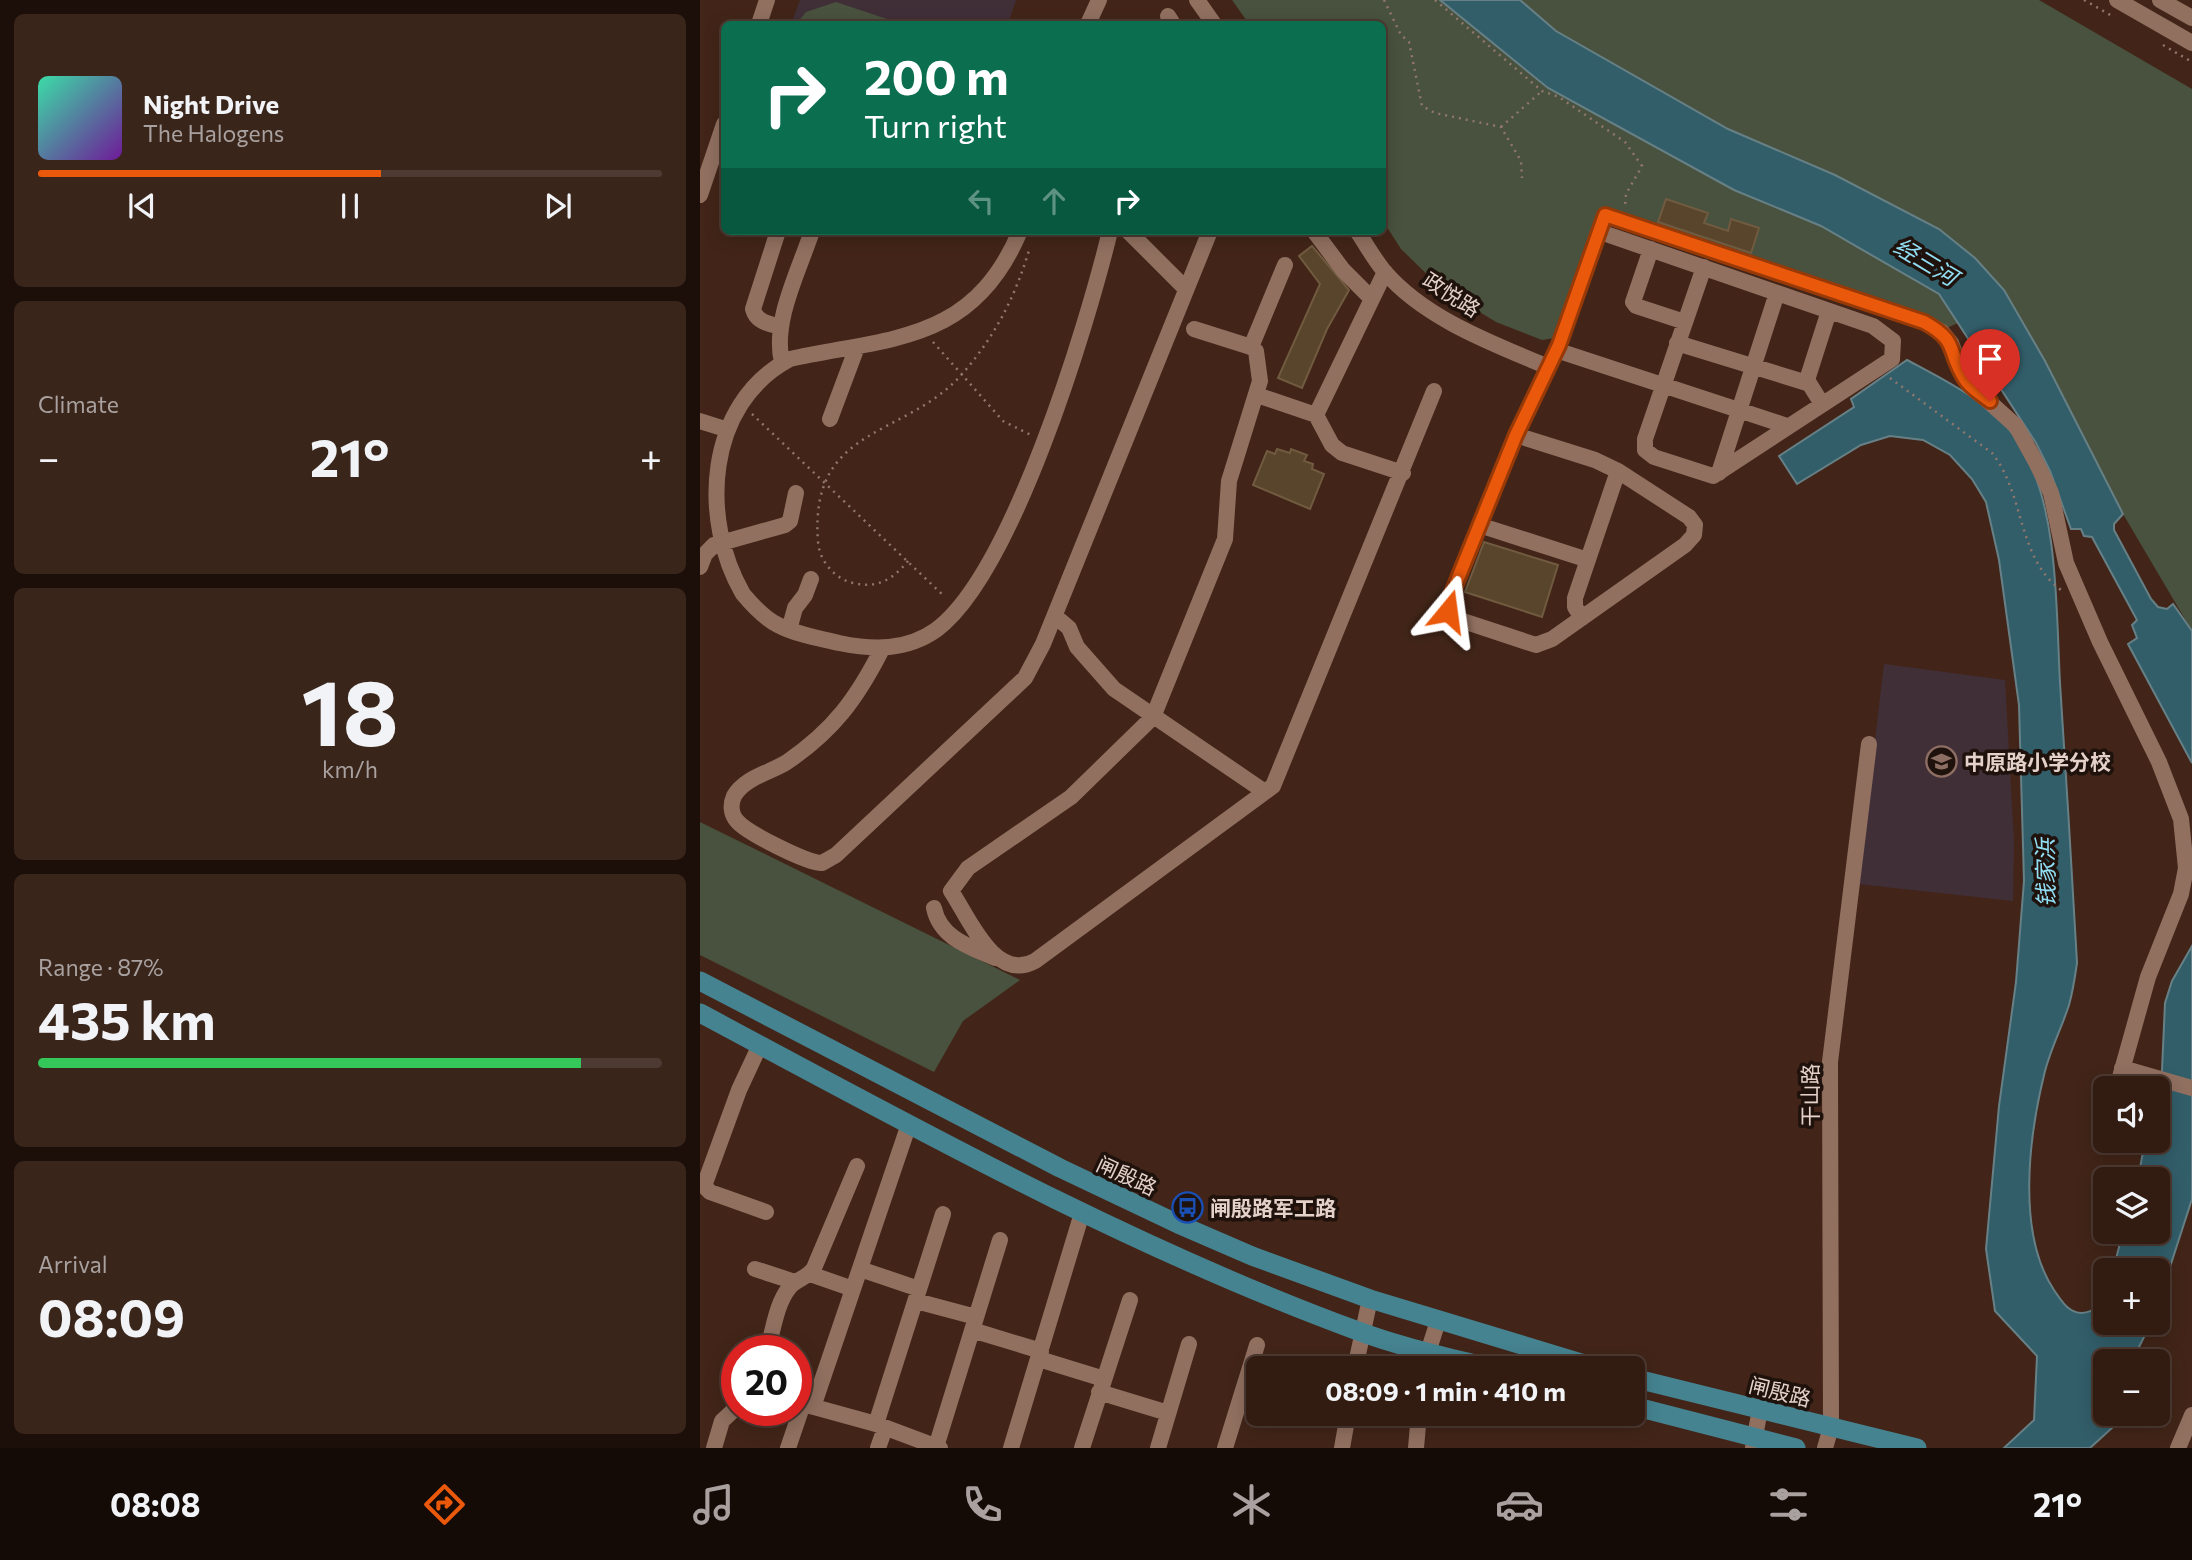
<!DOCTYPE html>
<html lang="en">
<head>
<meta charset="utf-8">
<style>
  body { margin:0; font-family:Commissioner,"Noto Sans SC",sans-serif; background:#3a251b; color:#f1f3f6; height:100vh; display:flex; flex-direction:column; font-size:26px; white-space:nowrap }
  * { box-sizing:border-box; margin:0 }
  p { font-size:23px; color:#a8a19f }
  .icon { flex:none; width:38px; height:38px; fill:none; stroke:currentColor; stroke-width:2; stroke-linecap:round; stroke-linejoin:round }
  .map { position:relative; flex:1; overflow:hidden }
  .details { display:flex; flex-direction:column; gap:14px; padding:14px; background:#1c0f0a; width:700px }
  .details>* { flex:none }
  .banner { position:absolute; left:21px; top:21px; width:665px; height:214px; border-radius:10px; box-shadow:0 4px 18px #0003,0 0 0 2px #4d3a32; background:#0b6e4f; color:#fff; overflow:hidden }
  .tools { position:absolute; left:1393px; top:1076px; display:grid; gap:14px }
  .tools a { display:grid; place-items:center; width:77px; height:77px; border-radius:10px; background:#321c12; box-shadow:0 4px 18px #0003,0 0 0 2px #4d3a32; font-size:35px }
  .speed { position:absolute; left:21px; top:1335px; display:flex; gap:14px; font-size:35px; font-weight:700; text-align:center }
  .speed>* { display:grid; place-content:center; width:91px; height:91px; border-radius:50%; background:#321c12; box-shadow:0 4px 18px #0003,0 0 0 2px #4d3a32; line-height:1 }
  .speed .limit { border:10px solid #d22; background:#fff; color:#111 }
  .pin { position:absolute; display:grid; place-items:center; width:60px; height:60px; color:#fff; margin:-72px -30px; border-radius:50% 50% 50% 0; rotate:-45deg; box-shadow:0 0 7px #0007 }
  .pin .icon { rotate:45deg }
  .me { position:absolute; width:77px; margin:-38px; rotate:16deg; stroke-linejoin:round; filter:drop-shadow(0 0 5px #0008) }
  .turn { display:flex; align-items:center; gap:24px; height:147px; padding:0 28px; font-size:32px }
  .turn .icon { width:91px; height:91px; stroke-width:2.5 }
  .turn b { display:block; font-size:49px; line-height:60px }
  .lanes { display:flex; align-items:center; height:66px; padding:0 28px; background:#0003; justify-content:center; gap:35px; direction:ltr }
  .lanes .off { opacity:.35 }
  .big { font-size:52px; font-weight:700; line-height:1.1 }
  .details .tile { flex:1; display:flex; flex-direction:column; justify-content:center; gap:10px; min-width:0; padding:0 24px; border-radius:10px; background:#3a251b }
  .details .dial { align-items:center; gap:0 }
  .dial b { font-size:91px; line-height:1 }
  .song { display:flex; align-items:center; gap:21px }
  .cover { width:84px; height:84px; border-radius:10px; background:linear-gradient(135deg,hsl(160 70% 55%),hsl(280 70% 35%)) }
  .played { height:7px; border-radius:4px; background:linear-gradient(90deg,#ea580c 55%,#4d3a32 55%) }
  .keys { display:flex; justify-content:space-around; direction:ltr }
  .heat { display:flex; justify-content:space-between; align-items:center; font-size:38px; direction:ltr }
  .charge { height:10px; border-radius:5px; background:linear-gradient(90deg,#34c759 87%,#4d3a32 0) }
  .trip { position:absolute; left:546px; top:1356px; width:399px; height:70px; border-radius:10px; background:#321c12; box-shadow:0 4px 18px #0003,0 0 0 2px #4d3a32; font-weight:700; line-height:70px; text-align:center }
  .tab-bar { display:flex; height:112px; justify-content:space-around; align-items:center; background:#140b07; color:#a8a19f }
  .tab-bar .icon { width:49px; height:49px }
  .tab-bar .on { color:#ea580c }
  .tab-bar b { font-size:32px; color:#f1f3f6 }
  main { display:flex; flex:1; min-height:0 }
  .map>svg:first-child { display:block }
  .education { fill:#412f38 }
  .green { fill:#48523e }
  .water { fill:#325e6a; stroke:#678086; stroke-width:2 }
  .building { fill:#59452b; stroke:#705b40; stroke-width:2 }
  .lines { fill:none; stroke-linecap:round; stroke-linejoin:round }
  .path { stroke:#90776d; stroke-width:2.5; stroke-dasharray:2 5; stroke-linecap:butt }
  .minor { stroke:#917060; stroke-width:16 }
  .major { stroke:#458391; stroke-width:19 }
  .route-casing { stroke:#983908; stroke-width:18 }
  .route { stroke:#ea580c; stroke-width:12 }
  .labels { text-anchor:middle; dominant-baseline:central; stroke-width:7; stroke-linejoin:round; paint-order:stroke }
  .street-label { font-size:21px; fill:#e4d1c9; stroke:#1f120c }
  .poi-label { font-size:21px; font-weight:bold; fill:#e4d1c9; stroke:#1f120c; text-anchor:start }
  .water-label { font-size:23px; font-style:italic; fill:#92e0f6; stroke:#1f120c }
</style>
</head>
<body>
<main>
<section class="details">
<div class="tile">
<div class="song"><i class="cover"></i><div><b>Night Drive</b><p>The Halogens</p></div></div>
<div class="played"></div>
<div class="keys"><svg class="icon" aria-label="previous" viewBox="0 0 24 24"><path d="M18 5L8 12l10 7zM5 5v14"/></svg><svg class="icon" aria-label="pause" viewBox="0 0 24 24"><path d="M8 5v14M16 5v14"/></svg><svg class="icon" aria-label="next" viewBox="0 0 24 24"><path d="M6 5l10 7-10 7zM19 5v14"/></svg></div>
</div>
<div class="tile"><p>Climate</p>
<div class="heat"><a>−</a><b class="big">21°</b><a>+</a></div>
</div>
<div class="tile dial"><b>18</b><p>km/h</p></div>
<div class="tile"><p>Range · 87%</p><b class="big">435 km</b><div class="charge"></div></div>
<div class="tile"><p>Arrival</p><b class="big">08:09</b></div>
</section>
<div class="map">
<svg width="1492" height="1448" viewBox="0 0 1492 1448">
  <rect width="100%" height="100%" fill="#422518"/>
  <path class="education" d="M100 0H316L308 24H91Z
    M1184 664 1305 680 1314 842 1313 901 1158 884Z"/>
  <path class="green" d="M532 0H740L848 88 1034 190 1121 226 1205 272 1239 294 1258 323 1249 327 899 210 854 338 842 340 796 322 742 289 701 249 683 221 682 24H549Z
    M820 0H1339L1492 89V631L1423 514 1345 361 1304 290 1275 258 1239 229 1135 175 1028 129 856 31Z
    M136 2 202 24H96L106 12Z
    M0 822 320 980 263 1021 234 1072 0 955Z"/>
  <path class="water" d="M740 0H820L856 31 1028 129 1135 175 1239 229 1275 258 1304 290 1345 361 1423 514 1414 524V530L1451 599 1458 607 1467 609 1473 604 1492 631V763L1428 644 1437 638 1432 625 1437 620 1392 537 1384 536 1381 529H1371L1350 471 1336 443 1239 294 1121 226 1034 190 848 88Z
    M1207 360C1250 383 1297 405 1323 449 1359 512 1356 611 1360 683 1366 776 1372 870 1377 963 1375 977 1373 991 1369 1005 1362 1027 1351 1048 1345 1071 1329 1135 1316 1233 1354 1290 1361 1300 1368 1313 1382 1313 1394 1312 1401 1305 1405 1295V1323H1451L1432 1361 1405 1362V1414H1414L1413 1427 1390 1448H1304L1334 1420 1337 1356 1295 1311 1286 1249 1299 1106 1316 982 1324 881 1319 705 1299 560 1286 502 1272 479 1250 455 1223 440 1190 436 1161 445 1097 484 1079 456 1154 407 1151 399Z
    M1492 946V1199L1458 1304V1270H1413L1423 1232H1458V1180L1438 1179 1445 1141H1458V1091L1462 1070 1465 1003 1472 981Z"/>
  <path class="building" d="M966 199 1008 213 1004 223 1028 231 1031 219 1059 228 1051 253 958 222Z
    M612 246 649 290 627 329 602 388 578 378 620 284 599 256Z
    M577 449 590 453 591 449 607 455 604 461 613 464 612 469 624 474 610 509 553 485 567 451 575 454Z
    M784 542 858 565 842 617 765 592Z"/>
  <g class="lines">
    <path class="path" d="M684 0 701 35 709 42 722 106 735 113 801 127 821 161 822 178
      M735 0 842 91 859 97 925 142 942 166 926 194 925 206
      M1384 0 1414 17
      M1463 45 1492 62
      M801 127 842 91
      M233 342 303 421 331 435
      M1190 378 1292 453C1325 494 1317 558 1361 590
      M52 414 245 597
      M208 561C193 579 178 589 153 583 135 579 119 561 118 541 109 424 206 439 263 373 296 335 316 295 330 247"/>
    <path class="minor" d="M497 0 514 24
      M1417 0 1492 43
      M1460 0 1492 18
      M468 16 473 24
      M59 24 67 0
      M388 24 399 0
      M0 195 24 124
      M78 231 53 309C56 322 69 324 81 327
      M320 231C273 343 191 337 90 359 5 404 0 520 43 594 53 606 64 618 78 625 97 635 119 638 139 643 173 650 206 651 236 630 312 574 387 326 410 231
      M428 231 486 289
      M614 231 643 270 672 299
      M657 231C666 244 674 259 684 271 724 318 791 343 846 366
      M909 235 1173 326 1193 341 1192 359 1013 476 954 457 945 450V439L1004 267
      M951 249 933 302 936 306 985 322
      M494 329 551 347 556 351 560 381 529 481 525 539 453 717 371 797 268 868 251 891C269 918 295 983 335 961L573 786 734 391
      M977 343 1107 383
      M551 347 585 265
      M856 350 1087 426
      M82 363C72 321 99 271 112 231
      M557 395 616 415 632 445 642 453 703 473
      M1122 404 1107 380 1129 311
      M616 415 685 272
      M130 419 157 347
      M0 421 22 428
      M816 435 895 460 918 471 989 517 995 525 994 535 985 545 852 639 836 645 754 618 748 603 816 435 859 345 905 215 1224 322 1242 332 1251 343 1266 381 1316 426 1337 464 1351 493 1366 563 1400 642 1459 762 1481 819 1486 868 1481 894 1448 977 1417 1088
      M1019 473 1077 293
      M779 525 888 560
      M0 567 5 554 14 545 85 525 90 521 96 493
      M355 616 369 628 377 647 414 689 565 792
      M882 618 875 607V598L918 471
      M89 630 95 608 105 595 111 579
      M182 649C157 698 134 730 87 762 70 773 45 777 34 796 30 805 31 814 37 821 47 833 107 863 122 863L136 855 325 678 343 644 510 231
      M234 908C240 938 270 947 295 958
      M60 1045 39 1090 4 1186 10 1192 66 1212
      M1422 1068 1492 1088
      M55 1269 95 1282
      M160 1269 219 1289
      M110 1274 153 1289
      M216 1301 276 1317
      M272 1330 341 1351
      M67 1351C73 1332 76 1304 89 1288 96 1279 108 1278 114 1268L157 1166
      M339 1359 404 1379
      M655 1368 670 1299
      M723 1368 738 1321
      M399 1392 468 1413
      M96 1402 176 1424 240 1448
      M113 1407 209 1124
      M176 1424 243 1214
      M236 1447 300 1240
      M14 1448 22 1421 37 1407
      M88 1448 103 1404
      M178 1448 185 1428
      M311 1448 382 1213
      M382 1448 430 1300
      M458 1448 489 1344
      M525 1448 557 1345
      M642 1448 648 1414
      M716 1448 719 1414
      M1053 1448 1060 1409
      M1125 1448 1131 1427 1130 1062 1169 744
      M1478 1448 1492 1415"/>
    <path class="major" d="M0 981 360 1168 478 1224 552 1256 670 1299 898 1368
      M0 1013C215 1128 429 1247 658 1331 701 1347 747 1357 791 1368
      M933 1378 1217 1448
      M933 1406 1096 1448"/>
  </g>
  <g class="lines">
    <defs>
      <path id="route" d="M748 611V603L816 435 859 345 905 215 1224 322C1260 342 1246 350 1265 379 1270 388 1282 394 1290 401"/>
    </defs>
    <use href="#route" class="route-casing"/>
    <use href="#route" class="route"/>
  </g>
  <defs>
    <symbol id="school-ring" viewBox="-11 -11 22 22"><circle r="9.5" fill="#1f120c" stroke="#8d6e63" stroke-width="1.5"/><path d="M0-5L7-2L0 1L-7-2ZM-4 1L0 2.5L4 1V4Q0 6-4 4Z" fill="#8d6e63"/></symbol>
    <symbol id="bus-ring" viewBox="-11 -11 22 22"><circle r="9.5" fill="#1f120c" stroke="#1a4fb4" stroke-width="1.5"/><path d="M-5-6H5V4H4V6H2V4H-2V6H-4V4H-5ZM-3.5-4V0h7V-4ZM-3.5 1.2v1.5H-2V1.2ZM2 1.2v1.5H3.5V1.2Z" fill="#1a4fb4"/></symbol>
  </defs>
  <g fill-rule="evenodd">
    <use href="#school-ring" x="1224" y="744" width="35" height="35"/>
    <use href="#bus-ring" x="470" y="1190" width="35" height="35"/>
  </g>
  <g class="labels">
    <g class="street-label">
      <text transform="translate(752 294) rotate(33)">政悦路</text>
      <text transform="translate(1109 1095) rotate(-90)">干山路</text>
      <text transform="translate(427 1175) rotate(25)">闸殷路</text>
      <text transform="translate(1080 1391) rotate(14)">闸殷路</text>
    </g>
    <g class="poi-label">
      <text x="1264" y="761">中原路小学分校</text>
      <text x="510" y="1207">闸殷路军工路</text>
    </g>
    <g class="water-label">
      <text transform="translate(1226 261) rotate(31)">经三河</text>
      <text transform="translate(1345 873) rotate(-91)">钱家浜</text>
    </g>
  </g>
</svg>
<div class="tools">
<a><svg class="icon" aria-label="sound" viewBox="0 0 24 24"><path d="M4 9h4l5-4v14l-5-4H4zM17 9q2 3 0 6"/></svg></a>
<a><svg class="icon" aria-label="layers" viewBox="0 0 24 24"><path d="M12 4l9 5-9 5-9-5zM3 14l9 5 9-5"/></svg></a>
<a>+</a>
<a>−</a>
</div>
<div class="speed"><div class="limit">20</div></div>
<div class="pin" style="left:1290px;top:401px;background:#d93025"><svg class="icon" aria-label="arrive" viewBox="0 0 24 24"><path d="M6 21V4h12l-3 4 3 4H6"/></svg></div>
<svg class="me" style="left:748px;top:611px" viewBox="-20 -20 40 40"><path d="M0-17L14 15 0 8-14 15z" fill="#ea580c" stroke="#fff" stroke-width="4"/></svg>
<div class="trip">08:09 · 1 min · 410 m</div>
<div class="banner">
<div class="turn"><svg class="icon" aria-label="right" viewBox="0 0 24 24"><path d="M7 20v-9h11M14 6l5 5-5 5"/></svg><div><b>200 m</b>Turn right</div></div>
<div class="lanes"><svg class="icon off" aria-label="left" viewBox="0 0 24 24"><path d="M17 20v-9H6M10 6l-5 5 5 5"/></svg><svg class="icon off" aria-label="ahead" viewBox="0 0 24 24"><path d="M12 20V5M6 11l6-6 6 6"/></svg><svg class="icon" aria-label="right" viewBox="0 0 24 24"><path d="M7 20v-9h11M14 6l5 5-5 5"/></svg></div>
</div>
</div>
</main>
<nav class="tab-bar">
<b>08:08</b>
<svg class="icon on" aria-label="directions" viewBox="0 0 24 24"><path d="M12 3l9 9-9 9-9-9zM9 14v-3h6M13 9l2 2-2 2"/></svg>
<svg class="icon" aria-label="music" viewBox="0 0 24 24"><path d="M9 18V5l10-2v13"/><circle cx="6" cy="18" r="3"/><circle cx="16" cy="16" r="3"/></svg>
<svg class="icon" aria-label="phone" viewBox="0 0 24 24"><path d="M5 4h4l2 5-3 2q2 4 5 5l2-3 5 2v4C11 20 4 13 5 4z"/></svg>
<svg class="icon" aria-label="climate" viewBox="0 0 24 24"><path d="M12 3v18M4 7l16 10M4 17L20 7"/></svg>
<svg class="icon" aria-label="car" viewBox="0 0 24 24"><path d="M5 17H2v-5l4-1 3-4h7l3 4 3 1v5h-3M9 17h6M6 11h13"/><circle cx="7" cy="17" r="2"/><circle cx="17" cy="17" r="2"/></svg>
<svg class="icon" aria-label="filters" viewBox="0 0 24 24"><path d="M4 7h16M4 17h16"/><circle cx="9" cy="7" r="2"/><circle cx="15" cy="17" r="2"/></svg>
<b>21°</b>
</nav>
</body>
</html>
